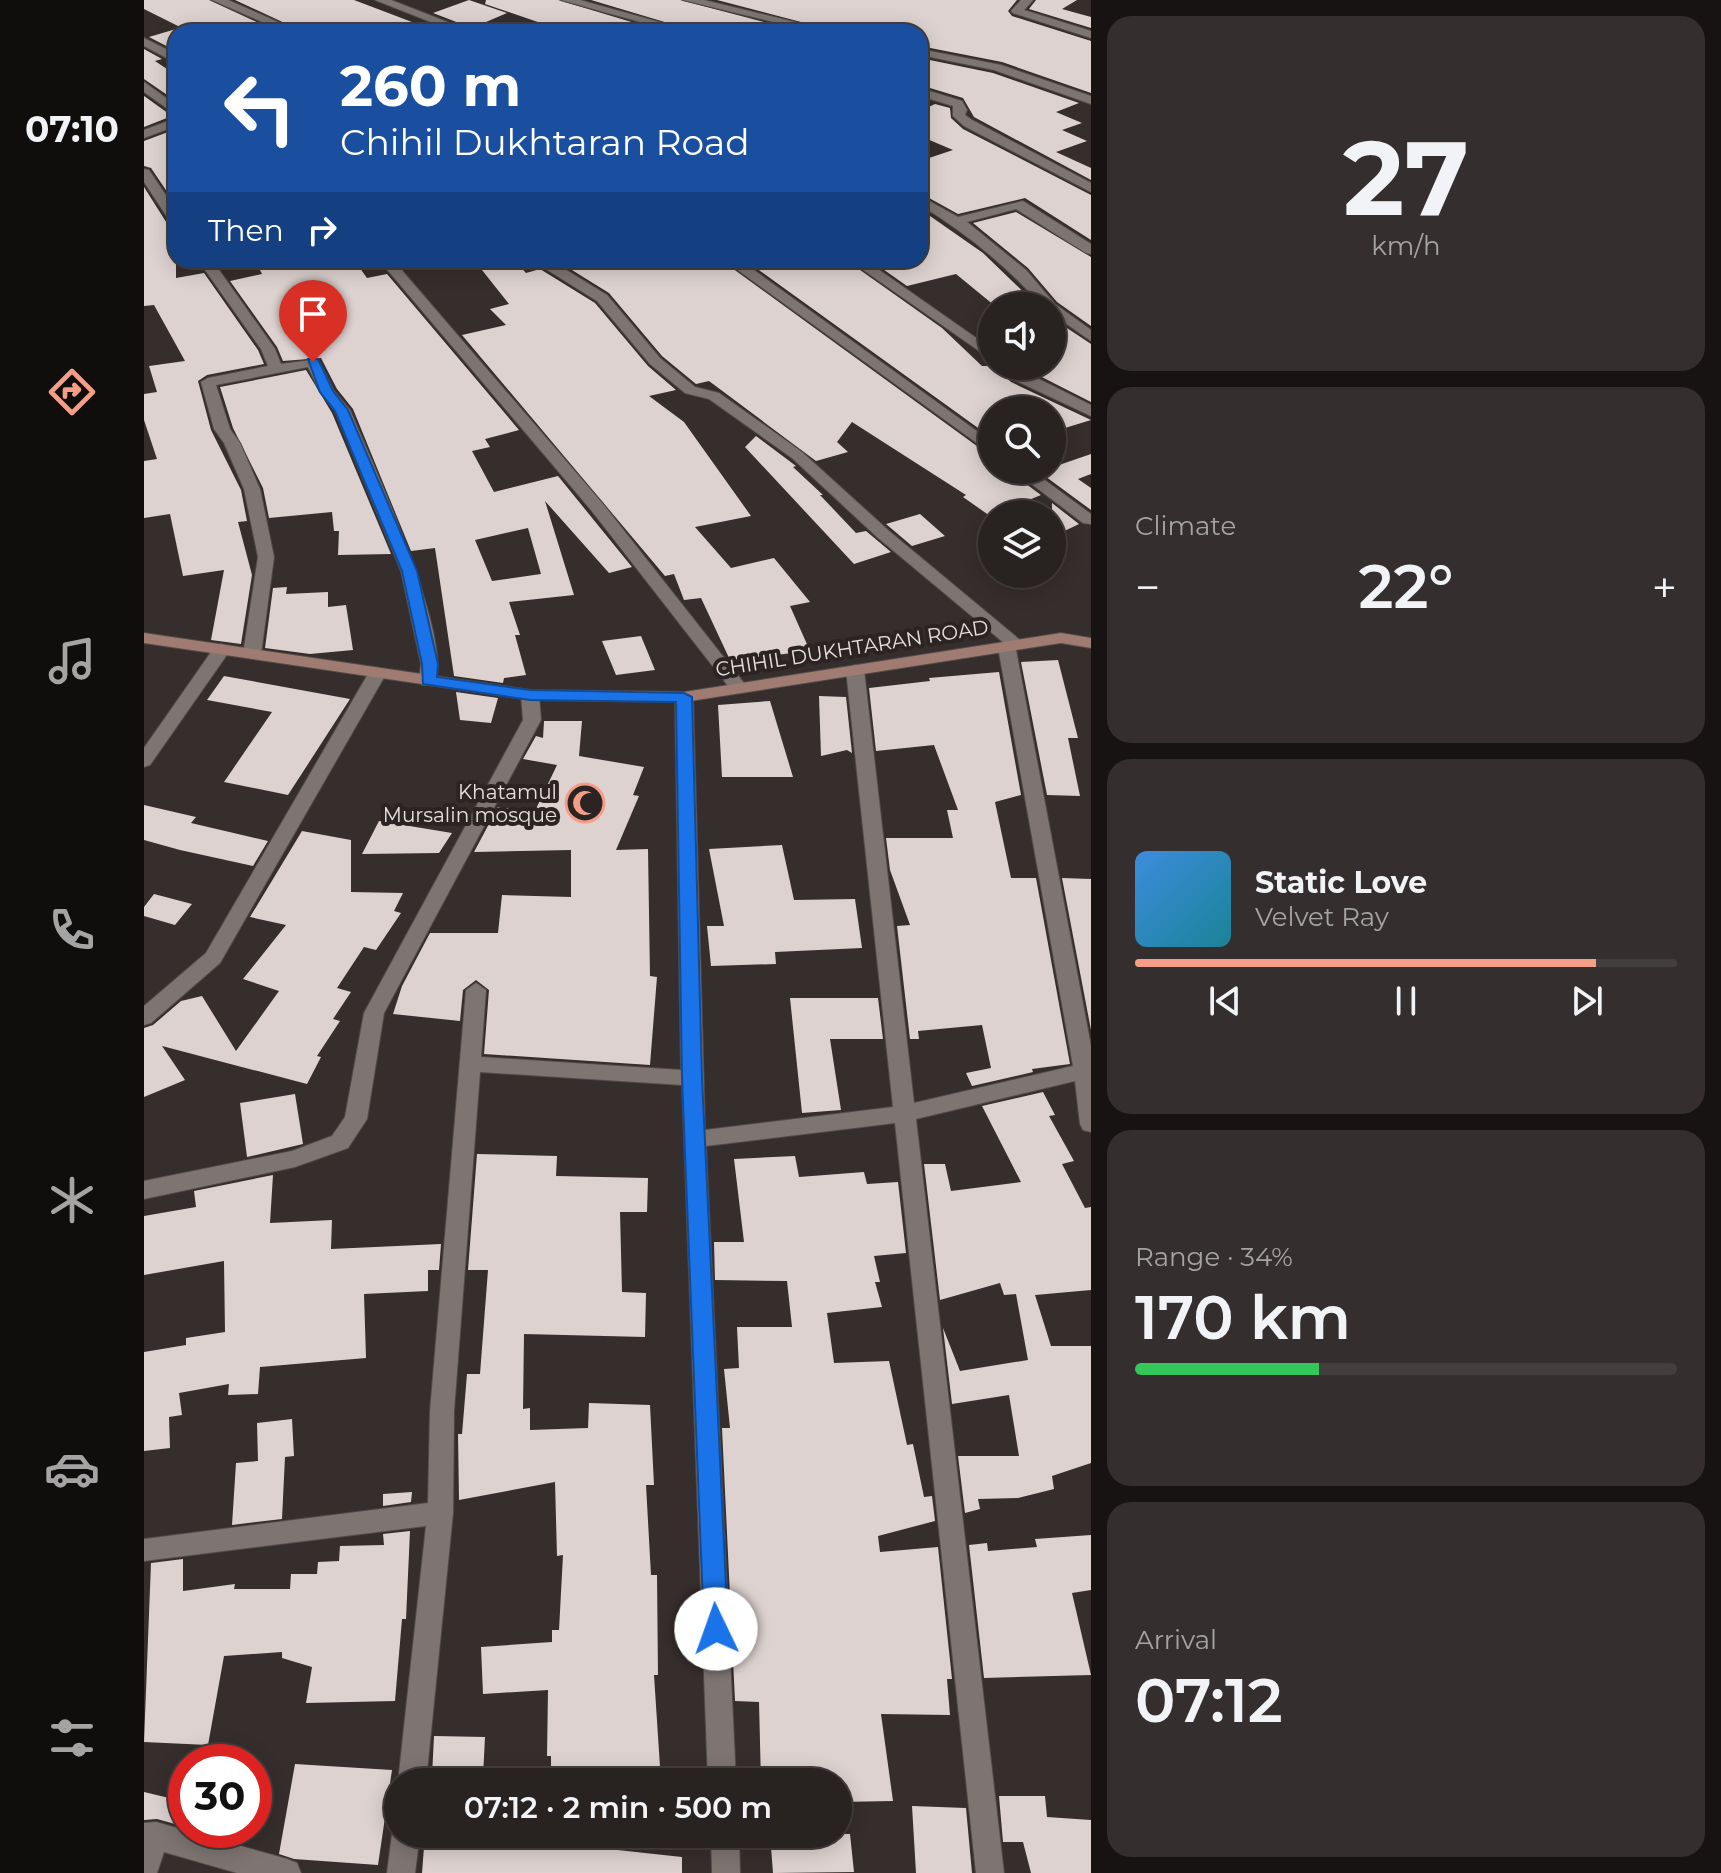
<!DOCTYPE html>
<html lang="en">
<head>
<meta charset="utf-8">
<style>
  body { margin:0; font-family:Montserrat,sans-serif; background:#342f2e; color:#f1f3f6; height:100vh; display:flex; flex-direction:column; font-size:30px; white-space:nowrap }
  * { box-sizing:border-box; margin:0 }
  p { font-size:26px; color:#a5a4a5 }
  .icon { flex:none; width:44px; height:44px; fill:none; stroke:currentColor; stroke-width:2; stroke-linecap:round; stroke-linejoin:round }
  .map { position:relative; flex:1; overflow:hidden }
  .panel { display:flex; flex-direction:column; gap:16px; padding:16px; background:#161312; width:630px }
  .panel>* { flex:none }
  .top-card { position:absolute; left:24px; top:24px; width:760px; height:244px; border-radius:24px; box-shadow:0 4px 20px #0003,0 0 0 2px #443f3f; background:#1a4fa0; color:#fff; overflow:hidden }
  .controls { position:absolute; left:834px; top:292px; display:grid; gap:16px }
  .controls a { display:grid; place-items:center; width:88px; height:88px; border-radius:50%; background:#282221; box-shadow:0 4px 20px #0003,0 0 0 2px #443f3f; font-size:40px }
  .speed { position:absolute; left:24px; top:1744px; display:flex; gap:16px; font-size:40px; font-weight:700; text-align:center }
  .speed>* { display:grid; place-content:center; width:104px; height:104px; border-radius:50%; background:#282221; box-shadow:0 4px 20px #0003,0 0 0 2px #443f3f; line-height:1 }
  .speed .limit { border:12px solid #d22; background:#fff; color:#111 }
  .pin { position:absolute; display:grid; place-items:center; width:68px; height:68px; color:#fff; margin:-82px -34px; border-radius:50% 50% 50% 0; rotate:-45deg; box-shadow:0 0 8px #0007 }
  .pin .icon { rotate:45deg }
  .me { position:absolute; width:88px; margin:-44px; rotate:357deg; stroke-linejoin:round; filter:drop-shadow(0 0 6px #0008) }
  .turn { display:flex; align-items:center; gap:28px; height:168px; padding:0 40px; font-size:36px }
  .turn .icon { width:104px; height:104px; stroke-width:2.5 }
  .turn b { display:block; font-size:56px; line-height:68px }
  .then { display:flex; align-items:center; height:76px; padding:0 40px; background:#0003; gap:16px; font-size:30px }
  .big { font-size:60px; font-weight:600; line-height:1.1 }
  .panel .tile { flex:1; display:flex; flex-direction:column; justify-content:center; gap:12px; min-width:0; padding:0 28px; border-radius:24px; background:#342f2e }
  .panel .dial { align-items:center; gap:0 }
  .dial b { font-size:104px; line-height:1 }
  .song { display:flex; align-items:center; gap:24px }
  .cover { width:96px; height:96px; border-radius:12px; background:linear-gradient(135deg,hsl(210 70% 55%),hsl(190 70% 35%)) }
  .played { height:8px; border-radius:4px; background:linear-gradient(90deg,#f49e88 85%,#443f3f 85%) }
  .keys { display:flex; justify-content:space-around; direction:ltr }
  .heat { display:flex; justify-content:space-between; align-items:center; font-size:44px; direction:ltr }
  .charge { height:12px; border-radius:6px; background:linear-gradient(90deg,#34c759 34%,#443f3f 0) }
  .trip { position:absolute; left:240px; top:1768px; width:468px; height:80px; border-radius:40px; background:#282221; box-shadow:0 4px 20px #0003,0 0 0 2px #443f3f; font-weight:600; line-height:80px; text-align:center }
  main { display:flex; flex:1; min-height:0 }
  .tab-bar { display:flex; flex-direction:column; width:144px; justify-content:space-around; align-items:center; background:#100e0d; color:#a5a4a5 }
  .tab-bar .icon { width:56px; height:56px }
  .tab-bar .on { color:#f49e88 }
  .tab-bar b { font-size:36px; color:#f1f3f6 }
  .map>svg:first-child { display:block }
  .building { fill:#ddd2cf; fill-rule:evenodd }
  .lines { fill:none; stroke-linecap:round; stroke-linejoin:round }
  .street-casing { stroke:#514b49; stroke-width:2 }
  .secondary-casing { stroke:#514b49; stroke-width:2 }
  .street { fill:#7e7572; fill-rule:evenodd }
  .secondary { fill:#a07b71; fill-rule:evenodd }
  .route { fill:#1a73e8; stroke:#114b97; stroke-width:2 }
  .labels { text-anchor:middle; dominant-baseline:central; stroke-width:8; stroke-linejoin:round; paint-order:stroke }
  .street-label { font-size:20px; fill:#e5e0de; stroke:#2c2422 }
  .poi-label { font-size:20px; fill:#e5e0de; stroke:#2c2422; text-anchor:end }
</style>
</head>
<body>
<main>
<nav class="tab-bar">
<b>07:10</b>
<svg class="icon on" aria-label="directions" viewBox="0 0 24 24"><path d="M12 3l9 9-9 9-9-9zM9 14v-3h6M13 9l2 2-2 2"/></svg>
<svg class="icon" aria-label="music" viewBox="0 0 24 24"><path d="M9 18V5l10-2v13"/><circle cx="6" cy="18" r="3"/><circle cx="16" cy="16" r="3"/></svg>
<svg class="icon" aria-label="phone" viewBox="0 0 24 24"><path d="M5 4h4l2 5-3 2q2 4 5 5l2-3 5 2v4C11 20 4 13 5 4z"/></svg>
<svg class="icon" aria-label="climate" viewBox="0 0 24 24"><path d="M12 3v18M4 7l16 10M4 17L20 7"/></svg>
<svg class="icon" aria-label="car" viewBox="0 0 24 24"><path d="M5 17H2v-5l4-1 3-4h7l3 4 3 1v5h-3M9 17h6M6 11h13"/><circle cx="7" cy="17" r="2"/><circle cx="17" cy="17" r="2"/></svg>
<svg class="icon" aria-label="filters" viewBox="0 0 24 24"><path d="M4 7h16M4 17h16"/><circle cx="9" cy="7" r="2"/><circle cx="15" cy="17" r="2"/></svg>
</nav>
<div class="map">
<svg width="947" height="1873" viewBox="0 0 947 1873">
  <rect width="100%" height="100%" fill="#362e2c"/>
  <path class="building" d="M0 0H65L134 32H46L0 9Z
    M91 0H210L289 30 160 32Z
    M325 0 363 13 328 28 289 13Z
    M342 0H414L521 32H423L341 4Z
    M447 0H536L658 32H554Z
    M573 0H873L864 11 868 16 947 41V93L858 62 776 46V32H695Z
    M892 0H933L918 9 947 17V28L885 9Z
    M32 29V51L5 37Z
    M0 49 18 59 11 61 32 75V101L0 79Z
    M776 58 849 73 935 103 912 112 938 123 918 130 943 141 912 152 947 168V180L830 117 819 98 776 85Z
    M0 96 28 116 0 127Z
    M791 104 806 108 807 118 819 129 947 195V240L881 198 814 214 776 193V161L809 150 776 136V111Z
    M32 129V205L7 168 0 166V141Z
    M0 187 24 225 32 227V278L60 273 114 350 120 364 63 375 54 381 67 430 97 490 103 521 94 522 108 575 97 644 67 640 80 570 39 576 26 514 0 518V461L13 459 0 420V394L13 392 5 366 41 361 10 305 0 306Z
    M776 209 839 253 894 306H851L812 274 763 286 726 260H776Z
    M872 212 947 257V326L913 302 884 268 829 223Z
    M111 260H152L155 266 210 260 223 278 243 274 375 430 341 439 346 447 328 451 350 492 414 476 488 567 465 573 401 501 430 595 365 602 376 635H371L382 675 360 678 359 683 310 676 291 548 267 551 209 409 193 389 177 358 139 361 133 347 86 281 118 274ZM384 528 397 574 348 581 331 540Z
    M358 260H370L382 273 396 269 451 303 504 366 532 390 505 396 540 422 607 516 551 527 587 568 630 558 666 602 646 606 666 651 586 660 557 598 540 600 530 574 521 576 318 335 362 325 346 309 365 304 334 265Z
    M420 260H577L848 457V470L874 478 897 495 846 516 819 497 822 495 708 422 693 442 704 452 672 461 565 381 552 384 518 356 465 293 415 262Z
    M601 260H702L798 328 838 366H850L867 382 947 420 908 432V410H848V438Z
    M908 318 947 344V402L876 366H908Z
    M162 370 188 413 247 554 194 555 195 531H190L188 512 125 518 119 488 89 428 76 387Z
    M612 436 652 466 649 467 679 495H676L712 533 722 531 747 552 710 564 601 447Z
    M947 454V474L934 479 947 488V510L894 471 908 470V459L915 465Z
    M908 503 935 524 908 537Z
    M776 514 801 536 768 546 742 524Z
    M143 587 142 594 184 592V607L202 605 209 650 166 654 121 648 129 588Z
    M497 636 511 670 472 675 458 641Z
    M914 660 934 738H924L936 796 903 795 877 662Z
    M855 672 877 795 851 802 867 878H892L926 1064 888 1069 889 1072 828 1086 822 1073 847 1068 838 1025 774 1031 775 1039H766L753 926 766 925 746 870 742 838H809L803 810H814L790 745 732 751 725 688 786 681 785 678Z
    M80 676 206 699 144 795 80 782 128 712 63 700Z
    M312 692 354 698 347 723 316 720Z
    M675 696 702 697 708 753 703 750 677 756Z
    M626 701 649 777H578L574 705Z
    M400 721H438L435 756 500 767 489 795 495 796 472 850 504 849 506 976 513 977 506 1065 340 1054 345 990 332 980 319 990 316 1021 249 1014 258 986 286 933H354L358 895 427 897V850L330 852 354 807 390 813 413 765 379 759 392 736 399 738Z
    M0 805 52 817 47 823 124 841 109 866 36 850 0 840Z
    M235 821 308 833 295 853 218 854Z
    M158 831 207 840V892L259 893 250 911 257 913 232 950 220 947 193 988 207 992 189 1019 196 1021 173 1056 177 1057 163 1084 18 1046 41 1080 0 1097V1028L9 1025 37 1001 58 996 92 1051 135 991 99 979 142 925 106 917Z
    M638 845 650 900 711 899 718 948 631 952 632 964 567 966 563 926H580L565 849Z
    M918 878 947 879V1030Z
    M10 894 48 904 31 925 0 916V907Z
    M646 998H734L739 1039H686L697 1110 658 1113Z
    M899 1092 911 1115 905 1116 930 1161 918 1164 941 1208 947 1207V1290L891 1295 907 1346H947V1463L908 1476 910 1489 874 1498 834 1499 836 1509 821 1513 814 1456H875L865 1395 808 1404 799 1328 816 1371 884 1360 872 1294 860 1295 856 1283 796 1300 780 1164H801L807 1191 877 1182 838 1106Z
    M151 1094 159 1144 103 1157 96 1103Z
    M333 1154 413 1156 412 1176 504 1178 503 1212H476L478 1292 502 1293 501 1337 380 1334 379 1409 386 1408V1430L444 1428 445 1403 506 1405 510 1485H502L507 1575H513L514 1675H510L517 1782H407V1756H403L404 1690 339 1694 337 1647 408 1642V1630H415L419 1555 413 1556 411 1482 315 1500 314 1434H318L323 1374H336L344 1270H324Z
    M651 1156 655 1177 720 1172 723 1184 754 1182 762 1253 730 1256 736 1282H731L738 1307 683 1313 690 1363 745 1361 763 1445 769 1444 780 1497 788 1496 791 1521 734 1536 736 1552 794 1547 808 1679H803L806 1715 737 1714 749 1801 694 1802V1782H617L615 1702 591 1701 578 1428H586L580 1369 595 1368 593 1327H648L643 1281 571 1280 570 1242H600L590 1159Z
    M129 1175 126 1223 188 1220 187 1249 297 1244 295 1270H284V1291L220 1294 222 1358 116 1367 114 1394 84 1395 85 1384 35 1393 38 1415 25 1417 26 1448 0 1451V1352L42 1345V1338L81 1332 80 1261 0 1275V1216L52 1207 50 1191Z
    M148 1419 150 1456 141 1457 138 1519 88 1525 92 1463 114 1461 113 1423Z
    M268 1492 267 1502 239 1506V1494Z
    M266 1531 262 1619H258L251 1701 162 1703 168 1667 138 1658V1652L80 1656 64 1745 0 1742 7 1563 39 1559V1591L91 1584 90 1589H146L147 1574H173L174 1562 195 1561 196 1546 240 1545 239 1534Z
    M947 1535V1590L928 1593 947 1675 840 1678 825 1545 843 1543 844 1551 893 1547 891 1539Z
    M290 1736 341 1737 339 1777 288 1776Z
    M151 1764 248 1770 234 1865 150 1859 135 1854Z
    M0 1792 42 1802V1827L13 1819 0 1820Z
    M855 1796H901L903 1817 947 1820V1873H887L879 1842H859Z
    M768 1806 822 1808 828 1873H772Z
    M281 1834H447L446 1847 538 1857V1873H278Z
    M626 1834H706L710 1872 629 1873Z"/>
  <g class="lines">
    <defs>
      <path id="street" d="M68 0H84L157 32H141Z
        M231 0H247L329 32H312Z
        M417 0H436L551 32H532Z
        M539 0H560L692 32H671Z
        M877 0H889L880 10 947 31V38L869 13 867 11Z
        M0 38 32 54V63L0 46Z
        M776 49 857 65 947 96V104L850 70 776 55Z
        M0 82 32 105V115L0 92Z
        M776 88 818 101 823 110 821 115 828 120 947 183V192L820 126 809 116V106L776 96Z
        M32 118V126L0 138V130Z
        M0 169 5 170 32 210V224L27 223 0 182Z
        M776 196 814 217 879 201 947 244V254L942 253 872 209 823 222 882 270 911 304 947 330V341L908 314V306H898C863 266 822 233 776 205Z
        M54 260H68L131 349 137 364 174 359 190 391 206 410C226 458 312 643 290 685H278L275 681 277 664 257 571 191 411 176 392 164 367 72 385 86 429 96 443 116 489 130 557 117 654 108 659 99 654 114 557 100 489 80 443 70 429 57 382 64 378 124 366 117 349Z
        M235 260H249L459 504 600 683 603 687 600 691H588L447 510Z
        M397 260H413L411 263 463 295 516 358 551 387 575 393 658 452 745 531 882 645 872 650 947 1046V1132L939 1130 936 1124 931 1081 772 1119 860 1873H832L751 1123 562 1146 592 1782H564L538 1085 336 1072 310 1411 309 1513 282 1782H254L282 1526 0 1561V1539L284 1503 286 1411 322 990 332 983 342 990 337 1057 537 1070 531 697 534 693 540 692 549 697 561 1130 749 1107 702 670 711 665 720 670 770 1103 929 1066 854 647 860 643 733 537 648 458 565 399 541 393 506 364 453 301 397 266Z
        M580 260H596L848 442V454Z
        M705 260H721L848 349V360Z
        M853 366H869L947 405V416L868 379Z
        M869 470H887L947 514V524L939 523Z
        M78 644 87 649 6 765 0 767V748L72 645Z
        M233 669 242 674 76 963 7 1023 0 1025V1006L62 953 224 674Z
        M386 690 395 695 397 720 240 1013 223 1119 204 1148 151 1167 0 1199V1181L148 1151 188 1136 201 1117 220 1013 379 720 377 695Z
        M12 1822 143 1859 153 1863 157 1873H93L20 1852 13 1873H0V1823Z
        M254 1823V1834H276L271 1873H243L248 1834Z
        M567 1834H595L596 1873H568Z"/>
      <path id="secondary" d="M0 633 386 690 540 692 917 633 947 638V648L917 643 540 702 386 700 0 643Z"/>
    </defs>
    <use href="#street" class="street-casing"/>
    <use href="#secondary" class="secondary-casing"/>
    <use href="#street" class="street"/>
    <use href="#secondary" class="secondary"/>
  </g>
  <path class="route" d="M164 359H174L189 391 204 410 273 571 294 664 293 677 386 690 540 693 548 697 558 1078 584 1629 580 1637 572 1640 563 1637 560 1629 538 1078 532 702 386 700 279 684 278 664 258 571 191 411 176 392Z"/>
  <defs>
    <symbol id="mosque-ring" viewBox="-11 -11 22 22"><circle r="9.5" fill="#2c2422" stroke="#f49e88" stroke-width="1.5"/><path d="M3.5-4.9A6 6 0 1 0 3.5 4.9A5 5 0 1 1 3.5-4.9Z" fill="#f49e88"/></symbol>
  </defs>
  <g fill-rule="evenodd">
    <use href="#mosque-ring" x="419" y="781" width="44" height="44"/>
  </g>
  <g class="labels">
    <g class="street-label">
      <text transform="translate(708 648) rotate(-9)">CHIHIL DUKHTARAN ROAD</text>
    </g>
    <g class="poi-label">
      <text x="413" y="792">Khatamul<tspan x="413" dy="23">Mursalin mosque</tspan></text>
    </g>
  </g>
</svg>
<div class="controls">
<a><svg class="icon" aria-label="sound" viewBox="0 0 24 24"><path d="M4 9h4l5-4v14l-5-4H4zM17 9q2 3 0 6"/></svg></a>
<a><svg class="icon" aria-label="search" viewBox="0 0 24 24"><circle cx="10" cy="10" r="6"/><path d="M15 15l6 6"/></svg></a>
<a><svg class="icon" aria-label="layers" viewBox="0 0 24 24"><path d="M12 4l9 5-9 5-9-5zM3 14l9 5 9-5"/></svg></a>
</div>
<div class="speed"><div class="limit">30</div></div>
<div class="pin" style="left:169px;top:362px;background:#d93025"><svg class="icon" aria-label="arrive" viewBox="0 0 24 24"><path d="M6 21V4h12l-3 4 3 4H6"/></svg></div>
<svg class="me" style="left:572px;top:1629px" viewBox="-20 -20 40 40"><circle r="19" fill="#fff"/><path d="M0-13L10 11 0 6-10 11z" fill="#1a73e8"/></svg>
<div class="trip">07:12 · 2 min · 500 m</div>
<div class="top-card">
<div class="turn"><svg class="icon" aria-label="left" viewBox="0 0 24 24"><path d="M17 20v-9H6M10 6l-5 5 5 5"/></svg><div><b>260 m</b>Chihil Dukhtaran Road</div></div>
<div class="then">Then<svg class="icon" aria-label="right" viewBox="0 0 24 24"><path d="M7 20v-9h11M14 6l5 5-5 5"/></svg></div>
</div>
</div>
<section class="panel">
<div class="tile dial"><b>27</b><p>km/h</p></div>
<div class="tile"><p>Climate</p>
<div class="heat"><a>−</a><b class="big">22°</b><a>+</a></div>
</div>
<div class="tile">
<div class="song"><i class="cover"></i><div><b>Static Love</b><p>Velvet Ray</p></div></div>
<div class="played"></div>
<div class="keys"><svg class="icon" aria-label="previous" viewBox="0 0 24 24"><path d="M18 5L8 12l10 7zM5 5v14"/></svg><svg class="icon" aria-label="pause" viewBox="0 0 24 24"><path d="M8 5v14M16 5v14"/></svg><svg class="icon" aria-label="next" viewBox="0 0 24 24"><path d="M6 5l10 7-10 7zM19 5v14"/></svg></div>
</div>
<div class="tile"><p>Range · 34%</p><b class="big">170 km</b><div class="charge"></div></div>
<div class="tile"><p>Arrival</p><b class="big">07:12</b></div>
</section>
</main>
</body>
</html>
